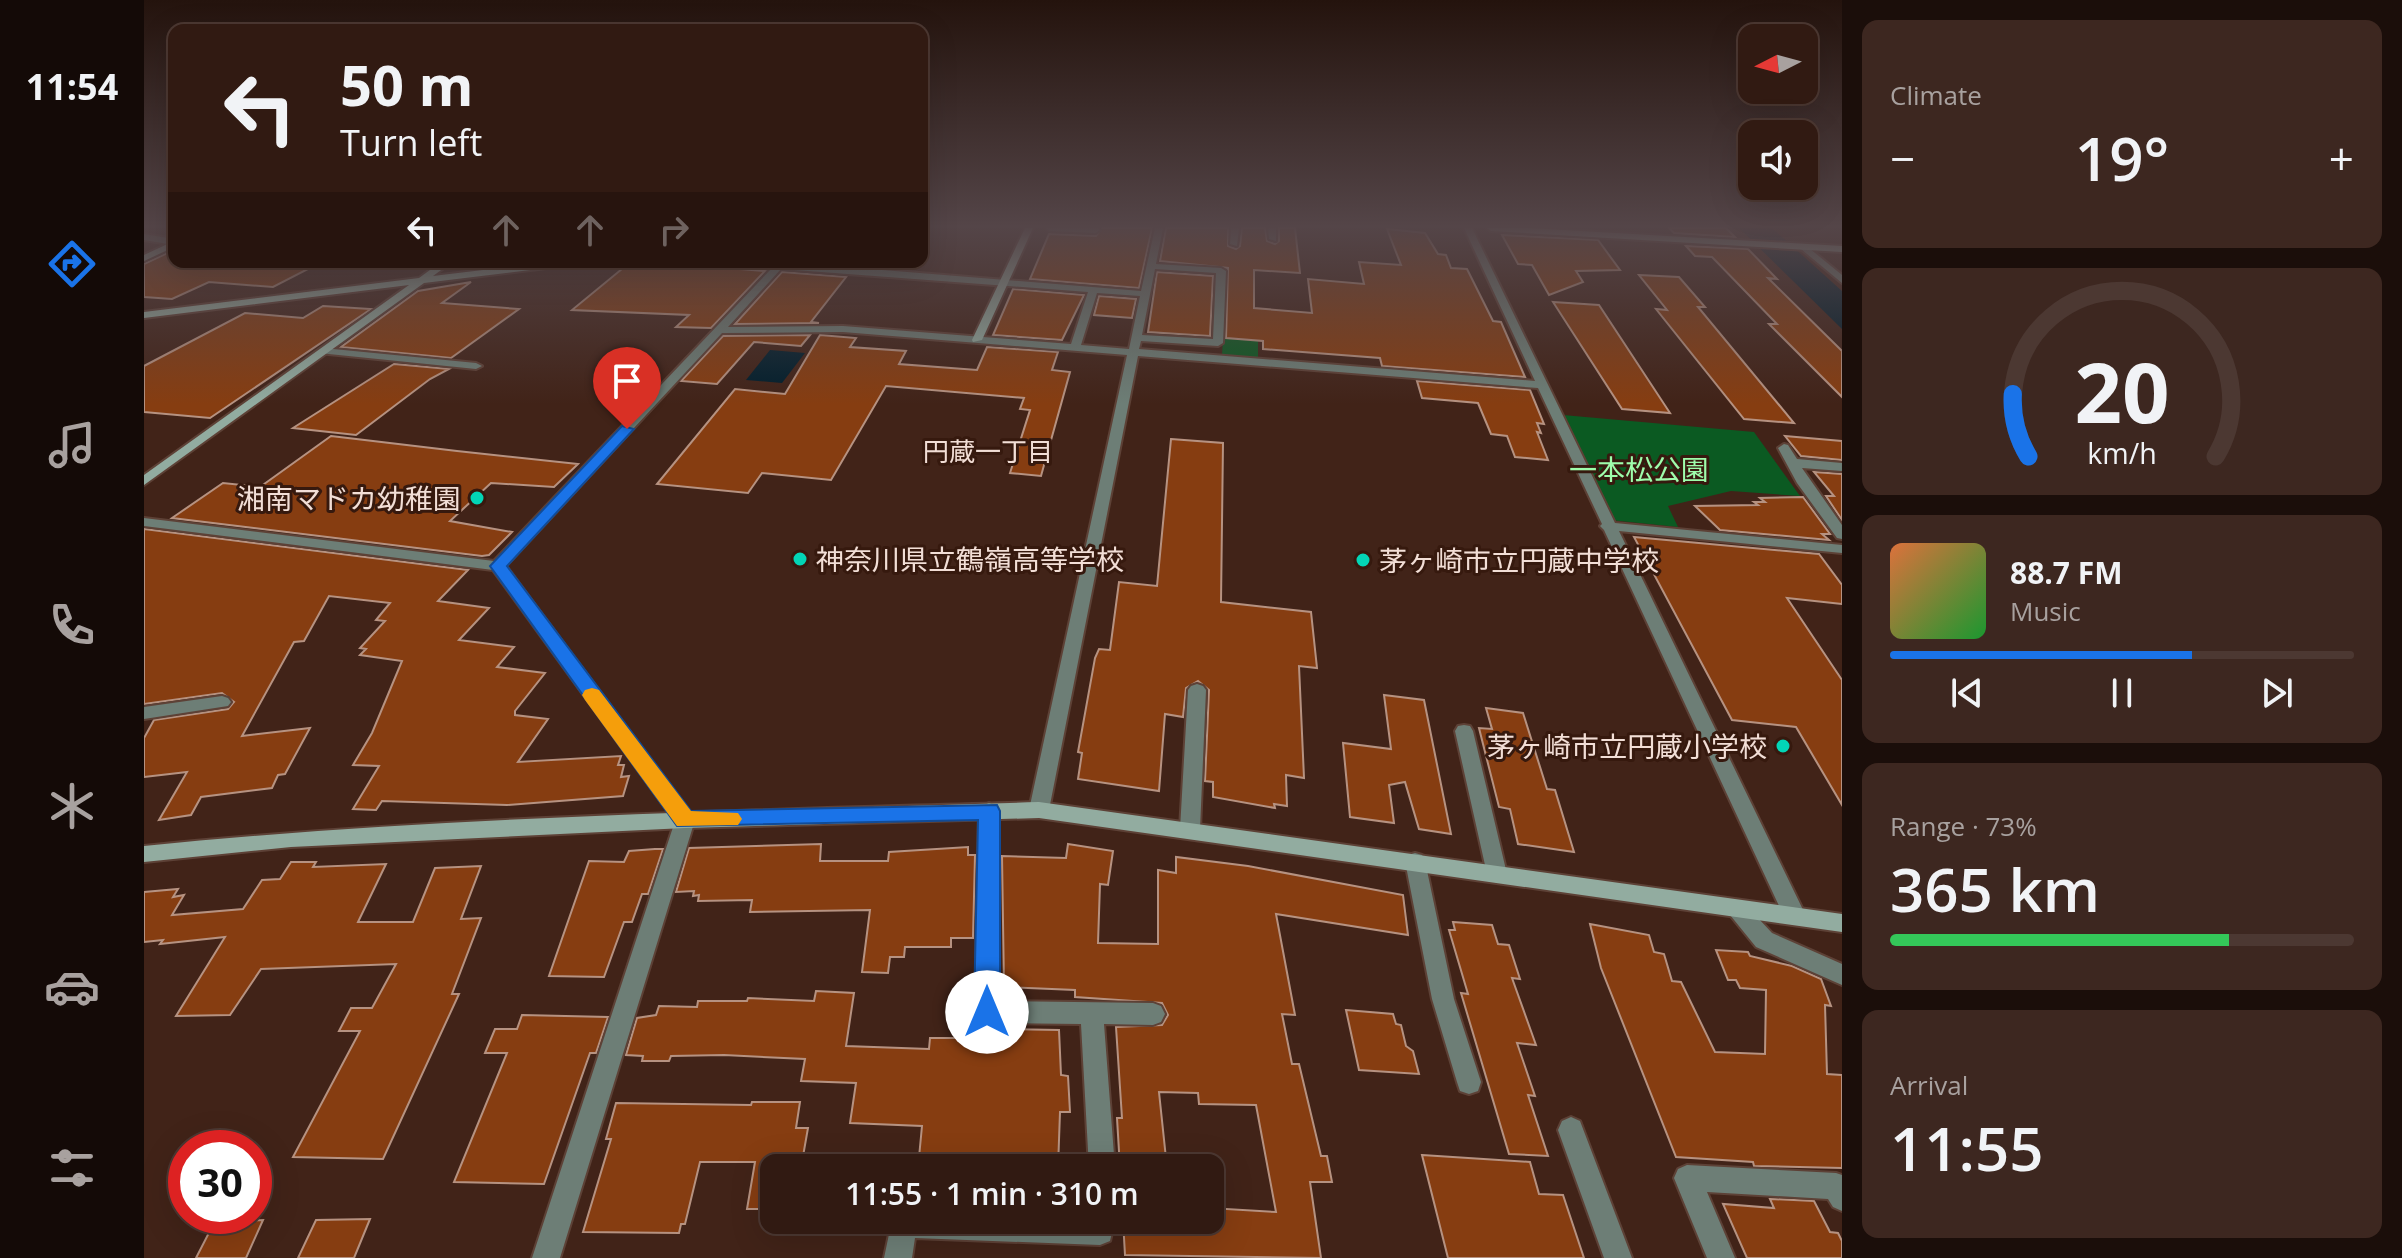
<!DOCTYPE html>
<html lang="en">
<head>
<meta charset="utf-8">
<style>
  body { margin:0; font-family:"Open Sans","Noto Sans JP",sans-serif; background:#3d2720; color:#f1f3f6; height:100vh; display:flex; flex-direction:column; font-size:30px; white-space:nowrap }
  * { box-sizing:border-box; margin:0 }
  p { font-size:26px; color:#a8a19f }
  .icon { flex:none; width:44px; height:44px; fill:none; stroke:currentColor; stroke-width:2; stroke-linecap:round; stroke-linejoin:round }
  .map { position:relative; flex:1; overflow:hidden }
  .sheet { display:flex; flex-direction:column; gap:20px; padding:20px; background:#1b0e0a; width:560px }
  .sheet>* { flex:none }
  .banner { position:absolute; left:24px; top:24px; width:760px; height:244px; border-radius:16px; box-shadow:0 8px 32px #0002,0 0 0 2px #4c3832; background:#311a12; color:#f1f3f6; overflow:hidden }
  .needle { width:52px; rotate:264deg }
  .fabs { position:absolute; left:1594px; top:24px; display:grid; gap:16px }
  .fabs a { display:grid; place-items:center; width:80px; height:80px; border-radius:16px; background:#311a12; box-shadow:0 8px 32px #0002,0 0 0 2px #4c3832; font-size:40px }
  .speed { position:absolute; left:24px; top:1130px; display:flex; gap:16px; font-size:40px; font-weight:700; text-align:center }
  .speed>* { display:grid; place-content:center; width:104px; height:104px; border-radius:50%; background:#311a12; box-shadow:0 8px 32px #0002,0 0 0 2px #4c3832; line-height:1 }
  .speed .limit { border:12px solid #d22; background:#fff; color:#111 }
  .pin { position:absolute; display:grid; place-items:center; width:68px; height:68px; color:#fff; margin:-82px -34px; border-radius:50% 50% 50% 0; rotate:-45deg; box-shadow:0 0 8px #0007 }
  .pin .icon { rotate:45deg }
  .me { position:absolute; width:88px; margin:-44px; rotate:0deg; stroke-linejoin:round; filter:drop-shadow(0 0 6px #0008) }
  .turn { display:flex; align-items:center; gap:28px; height:168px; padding:0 40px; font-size:36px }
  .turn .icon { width:104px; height:104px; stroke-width:2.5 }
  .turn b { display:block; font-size:56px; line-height:68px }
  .lanes { display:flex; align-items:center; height:76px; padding:0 40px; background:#0003; justify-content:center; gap:40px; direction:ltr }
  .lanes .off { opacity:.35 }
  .big { font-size:60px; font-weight:600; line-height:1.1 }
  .sheet .card { flex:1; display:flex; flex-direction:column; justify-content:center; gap:12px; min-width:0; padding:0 28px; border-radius:16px; background:#3d2720 }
  .sheet .dial { align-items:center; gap:0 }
  .dial svg { height:208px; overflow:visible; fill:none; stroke:#4c3832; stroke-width:7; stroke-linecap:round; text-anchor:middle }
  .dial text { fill:#f1f3f6; stroke:none }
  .song { display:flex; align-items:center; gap:24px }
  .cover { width:96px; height:96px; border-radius:12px; background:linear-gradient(135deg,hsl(20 70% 55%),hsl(130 70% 35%)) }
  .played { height:8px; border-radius:4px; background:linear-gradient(90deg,#1a73e8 65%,#4c3832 65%) }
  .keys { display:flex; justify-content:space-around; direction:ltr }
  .heat { display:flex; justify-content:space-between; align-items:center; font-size:44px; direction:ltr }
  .charge { height:12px; border-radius:6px; background:linear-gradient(90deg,#34c759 73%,#4c3832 0) }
  .trip { position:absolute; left:616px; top:1154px; width:464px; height:80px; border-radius:16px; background:#311a12; box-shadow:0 8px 32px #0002,0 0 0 2px #4c3832; font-weight:600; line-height:80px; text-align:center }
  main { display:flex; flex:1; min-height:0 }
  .dock { display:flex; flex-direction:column; width:144px; justify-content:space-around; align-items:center; background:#140a07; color:#a8a19f }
  .dock .icon { width:56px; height:56px }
  .dock .on { color:#1a73e8 }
  .dock b { font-size:36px; color:#f1f3f6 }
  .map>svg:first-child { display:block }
  .green { fill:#0b5a22 }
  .water { fill:#001e2c }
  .building { fill:#863d11; stroke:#b69281; stroke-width:2 }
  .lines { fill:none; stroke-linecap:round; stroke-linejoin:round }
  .street-casing { stroke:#5d4136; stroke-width:4 }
  .secondary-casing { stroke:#5d4136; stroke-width:4 }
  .street { fill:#6d7e76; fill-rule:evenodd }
  .secondary { fill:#92aca0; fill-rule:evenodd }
  .route { fill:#1a73e8; stroke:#114b97; stroke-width:2 }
  .slow { fill:#f59e0b }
  .poi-dot { fill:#03d5b6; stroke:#36190e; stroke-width:3 }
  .labels { text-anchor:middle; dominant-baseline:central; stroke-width:6; stroke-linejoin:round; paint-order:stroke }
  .far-neighbourhood-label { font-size:26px; fill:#f2ded6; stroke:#36190e }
  .park-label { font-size:28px; fill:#9efdab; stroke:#36190e }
  .poi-label { font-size:28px; fill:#f2ded6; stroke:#36190e; text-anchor:end }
</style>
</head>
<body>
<main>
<nav class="dock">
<b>11:54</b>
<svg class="icon on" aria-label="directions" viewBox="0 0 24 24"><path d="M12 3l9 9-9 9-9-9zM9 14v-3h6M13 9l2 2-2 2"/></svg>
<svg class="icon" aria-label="music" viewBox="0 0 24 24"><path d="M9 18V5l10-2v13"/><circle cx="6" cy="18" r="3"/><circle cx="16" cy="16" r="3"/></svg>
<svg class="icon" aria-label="phone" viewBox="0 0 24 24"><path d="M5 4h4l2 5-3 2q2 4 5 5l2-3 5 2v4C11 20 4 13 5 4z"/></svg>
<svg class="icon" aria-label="climate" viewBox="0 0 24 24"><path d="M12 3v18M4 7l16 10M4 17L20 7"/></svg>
<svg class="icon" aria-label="car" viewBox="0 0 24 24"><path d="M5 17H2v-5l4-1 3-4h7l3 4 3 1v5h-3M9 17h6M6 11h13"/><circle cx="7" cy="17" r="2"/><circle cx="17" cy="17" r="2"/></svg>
<svg class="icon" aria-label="filters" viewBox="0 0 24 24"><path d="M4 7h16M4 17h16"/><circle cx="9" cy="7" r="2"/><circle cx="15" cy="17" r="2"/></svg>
</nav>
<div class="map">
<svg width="1698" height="1258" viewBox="0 0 1698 1258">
  <rect width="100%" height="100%" fill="#412318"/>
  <path class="green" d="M1079 338 1114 341V358L1078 355Z
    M1419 415 1610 432 1656 496 1587 491 1524 506 1534 527 1466 520Z"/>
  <path class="water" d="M1595 228H1628L1698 291V329Z
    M626 350 661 353 638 383 602 380Z"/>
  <path class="building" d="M958 228H1008L995 288 886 279 905 234 952 236Z
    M1022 228H1084V246L1092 249 1096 246 1098 228H1121L1123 241 1131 244 1135 241V228H1151L1156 273 1110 270V308L1168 313 1164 279 1220 284 1215 262 1257 265 1243 229 1281 233 1294 254 1302 255 1307 268 1323 269 1349 321 1357 322 1381 377 1238 366 1236 358 1119 349V341L1082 338 1084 268 1016 261Z
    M1525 228H1582L1591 237 1530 233Z
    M1358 235 1454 240 1476 270 1432 271 1439 282 1405 295 1388 265 1374 264Z
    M1542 246 1604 249 1633 279 1624 278 1698 351V397L1625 324H1633L1568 257 1551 256Z
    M30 250V263L77 266 92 262 166 268 129 287 65 282 28 299 0 297V264Z
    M537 262H576L584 268 621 271 567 328 532 327 545 315 428 310 484 264 537 268Z
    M638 272 702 277 667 322 675 323 591 324Z
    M1013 272 1069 276 1066 336 1004 332Z
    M1495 275 1535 277 1561 307H1554L1650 423 1600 419 1512 309 1523 310Z
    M327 282 298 303 375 309 307 358 197 347 274 291Z
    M869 289 940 295 918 340 849 335Z
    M955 296 992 299 988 318 950 315Z
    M1409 302 1455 305 1526 413 1478 409Z
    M179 306 227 309 66 418 0 412V366L101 313 159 318Z
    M666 335 657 346 610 342 573 384 537 381 579 336Z
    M676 335 712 338 706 347 762 351 755 364 833 370 843 347 914 352 908 370 926 372 897 476 866 473 886 410 876 409 880 398 742 386 687 480 618 473 604 493 513 484 591 389 641 394Z
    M250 364 305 369 286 379 212 435 149 428Z
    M1273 381 1386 390 1400 424 1393 423 1397 433 1393 432 1404 460 1371 457 1363 436 1347 434 1334 403 1278 398Z
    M187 436 313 451 434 464 410 487 347 483 306 521 368 532 345 555 338 556 28 518 79 483 116 487Z
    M1641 436 1698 441V460L1657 456Z
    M1027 439 1079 443 1077 602 1167 612 1173 668 1155 666 1160 778 1142 775 1143 806 1130 804 1131 808 1069 797V782L1061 781 1065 690 1054 681 1042 688 1039 717 1021 714 1015 791 934 779 938 753 934 752 951 658 955 649 966 650 975 582 1013 586Z
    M1670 472 1698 474V520L1682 496H1690Z
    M1659 497 1686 534H1678L1685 540 1576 530 1551 506 1614 505 1610 502H1621L1616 498Z
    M0 529 324 570 294 601 345 608 315 640 370 647 353 667 401 673 371 711V715L404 719 374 762 477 756 474 765H480L477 777 485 776 479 796 363 805 238 801 232 810 209 809 235 766 209 765 228 733 258 661 216 655 222 649 216 648 241 621 232 620 246 603 185 596 160 641 150 642 98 736 166 728 141 774 134 775 128 788 57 797 47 815 15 820 43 772 0 777V738L10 720 84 709 90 702 78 693 0 704Z
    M1490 537 1675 554 1698 585V604L1643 598 1698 680V805L1652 727 1588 720Z
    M1240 695 1280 700 1307 834 1275 829 1261 782 1245 785 1250 823 1206 817 1199 743 1247 749Z
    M1342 708 1379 713 1403 789 1411 790 1430 852 1374 844 1366 809 1355 807 1339 744 1335 728 1348 729Z
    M677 844 676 861H744L745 852 824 847V855H831L829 938H807V947H761L760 957H746L744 973 718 972 726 910 606 912 608 900 554 901 555 895 549 896 550 891 532 892 545 848Z
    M924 844 969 851 964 885 956 884 954 943 1014 944V870L1032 873V857L1104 866 1259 895 1264 935 1132 914 1151 1015 1138 1014 1148 1064H1155L1177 1156H1183L1188 1182H1166L1177 1258 981 1255 979 1220H1066V1208L1132 1212 1112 1105 1055 1104 1054 1093 1015 1092 1023 1168H976L973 1118H978L972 1027 1018 1025 1024 1015 1018 1003 931 997V990L860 987 858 856 922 858Z
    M511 849H519L504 894H498L488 922H480L460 977 405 976 445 861 480 862 485 851Z
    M147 862H172L169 867 242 864 214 922H269L291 868 337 866 317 919 337 918 308 994H315L239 1159 149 1157 216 1031H195L207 1008H228L252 964 117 969 86 1015 32 1016 81 937 16 944 19 940 0 942V892L34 889 29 897 40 895 28 915 99 909 118 880 136 879Z
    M1309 922 1348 925 1354 944 1365 945 1376 979 1368 978 1392 1045 1373 1043 1391 1096 1384 1095 1404 1156 1365 1154 1317 993 1324 994 1305 930H1311Z
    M1446 924 1505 935 1510 952 1520 954 1528 981 1537 982 1571 1052 1621 1054 1622 990 1596 988 1592 980H1584L1572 950 1604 952 1606 956 1648 966 1677 979 1687 1006 1681 1005 1683 1074 1698 1075V1168L1610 1166 1609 1162 1532 1157 1457 968Z
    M672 991 710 993 702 1046 785 1049 786 1038H856V1029L915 1030 917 1075 924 1076 926 1112H916L914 1168H774L778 1126 706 1123 712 1083 657 1081 661 1059 580 1055 527 1056 525 1061H498L499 1056 482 1055 493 1018 512 1015 515 1006 553 1007 554 1001H603L604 998 670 1001Z
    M1202 1010 1249 1014 1252 1024 1257 1025 1262 1046 1269 1051 1275 1074 1215 1070Z
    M378 1015 464 1017 452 1053H446L400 1184 310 1182 363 1053H341L351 1029H373Z
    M608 1102H656L652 1128H664L658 1162H630V1209H603L611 1162H556L541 1224H537L535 1233 439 1232 467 1139H462L472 1103 607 1105Z
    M1278 1155 1386 1162 1395 1194 1419 1195 1440 1258H1304Z
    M1626 1199 1670 1201 1686 1232 1694 1233 1698 1241V1258H1603L1579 1204 1630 1208Z
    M226 1219 210 1258H154L172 1220Z
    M119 1220 102 1258H52L70 1223Z"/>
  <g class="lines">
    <defs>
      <path id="street" d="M902 228H953L956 230 952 233 906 231Z
        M1011 228H1019L1012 264 1077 268 1082 271 1079 343 1074 346 997 341 995 349 1391 381 1320 228H1328L1471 523 1698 545V553L1475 531 1662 916 1659 923 1651 925 1643 923 1460 530 1456 526 1458 524 1394 388 994 356 905 810 902 815 895 818 888 815 885 810 983 355 699 332 578 333 362 566 551 820 416 1258H388L531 821 349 570 0 526V518L350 561 628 268 584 265 579 262H640L997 291ZM637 269 944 292 927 344 699 326 584 327ZM1011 269 1072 273 1069 339 998 335ZM953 293 996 296 985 349 937 345Z
        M1087 228H1095L1093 246 1086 244Z
        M1124 228H1132V241L1125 239Z
        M0 234 30 239V245L0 240Z
        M1660 244 1698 275V283L1657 249 1656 247Z
        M270 262H305L306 263C298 268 278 267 270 262Z
        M179 348 332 363 338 366 332 369 175 353 174 351Z
        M1640 444 1644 445 1653 459 1698 463V471L1658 468 1698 525V539L1693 538 1653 483 1634 448Z
        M1053 684 1059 686 1062 690 1056 829 1053 835 1046 837 1039 835 1036 829 1044 690 1047 686Z
        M78 696 84 698 87 702 84 706 0 719V707Z
        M1320 725 1326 726 1329 731 1363 874 1360 880 1353 883 1346 880 1343 874 1311 731 1314 726Z
        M845 803 852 806 855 811V1001L1009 1003 1017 1006 1021 1014 1017 1022 1009 1025 960 1024 971 1168H945L937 1024 843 1023 835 1020 831 1012 835 811 838 806Z
        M1271 853 1278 855 1281 861 1310 999 1337 1082 1334 1091 1325 1094 1316 1091 1313 1082 1288 999 1261 861 1264 855Z
        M1593 901 1601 904 1628 933 1698 964V985L1612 947 1582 910 1585 904Z
        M1427 1117 1436 1121 1488 1258H1460L1414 1130 1418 1121Z
        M1543 1165 1692 1173 1698 1175V1211L1689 1207 1684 1199 1563 1192 1591 1258H1563L1530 1178 1534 1169Z
        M748 1220H971L966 1241 956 1245 771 1238 768 1258H740Z"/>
      <path id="secondary" d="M881 228H889L838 340 829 342 828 340Z
        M1343 228H1385L1698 246V252L1347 231Z
        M30 241V247L0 261V255Z
        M297 262H308L289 276 405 262H432L427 265 280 283 0 485V475L265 285 0 318V312L275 278Z
        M895 802 1698 914V932L895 818 541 828 147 847 0 862V846C297 816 597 811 895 802Z"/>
    </defs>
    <use href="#street" class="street-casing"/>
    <use href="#secondary" class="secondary-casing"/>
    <use href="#street" class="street"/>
    <use href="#secondary" class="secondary"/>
  </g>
  <linearGradient id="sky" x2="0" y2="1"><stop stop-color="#24130d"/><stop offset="0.56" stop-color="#544548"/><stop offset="1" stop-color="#544548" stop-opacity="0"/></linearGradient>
  <rect width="1698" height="404" fill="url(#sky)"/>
  <path class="route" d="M478 426 490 429 363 566 547 811 853 805 856 811V1012L853 1020 843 1024 834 1020 830 1012 834 820 533 826 346 566Z"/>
  <path class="slow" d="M448 688 455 690 547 811 594 813 598 819 594 825 533 826 441 700 438 695 441 690Z"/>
  <g class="poi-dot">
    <circle cx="333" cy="498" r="8"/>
    <circle cx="656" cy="559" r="8"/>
    <circle cx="1219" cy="560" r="8"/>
    <circle cx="1639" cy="746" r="8"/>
  </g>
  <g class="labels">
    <g class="far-neighbourhood-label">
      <text x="844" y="451">円蔵一丁目</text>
    </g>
    <g class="park-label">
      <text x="1495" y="469">一本松公園</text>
    </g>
    <g class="poi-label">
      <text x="317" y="498">湘南マドカ幼稚園</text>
      <text x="672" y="559" text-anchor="start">神奈川県立鶴嶺高等学校</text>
      <text x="1235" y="560" text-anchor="start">茅ヶ崎市立円蔵中学校</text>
      <text x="1623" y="746">茅ヶ崎市立円蔵小学校</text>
    </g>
  </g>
</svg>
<div class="fabs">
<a><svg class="needle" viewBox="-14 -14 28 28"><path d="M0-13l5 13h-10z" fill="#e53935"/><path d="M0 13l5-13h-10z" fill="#a8a19f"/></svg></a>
<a><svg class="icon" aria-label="sound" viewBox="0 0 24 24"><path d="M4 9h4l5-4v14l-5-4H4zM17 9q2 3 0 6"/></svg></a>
</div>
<div class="speed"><div class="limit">30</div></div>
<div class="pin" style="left:483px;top:429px;background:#d93025"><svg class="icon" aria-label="arrive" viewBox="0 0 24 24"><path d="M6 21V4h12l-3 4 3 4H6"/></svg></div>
<svg class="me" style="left:843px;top:1012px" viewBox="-20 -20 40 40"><circle r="19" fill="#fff"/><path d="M0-13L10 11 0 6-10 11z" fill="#1a73e8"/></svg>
<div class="trip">11:55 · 1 min · 310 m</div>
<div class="banner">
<div class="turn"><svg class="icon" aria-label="left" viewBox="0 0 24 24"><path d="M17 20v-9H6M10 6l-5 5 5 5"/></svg><div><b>50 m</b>Turn left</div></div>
<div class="lanes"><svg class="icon" aria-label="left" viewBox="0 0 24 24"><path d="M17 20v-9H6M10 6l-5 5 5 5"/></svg><svg class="icon off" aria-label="ahead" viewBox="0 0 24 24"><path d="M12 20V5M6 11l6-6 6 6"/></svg><svg class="icon off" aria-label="ahead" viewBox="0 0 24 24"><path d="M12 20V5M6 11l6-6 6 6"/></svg><svg class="icon off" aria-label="right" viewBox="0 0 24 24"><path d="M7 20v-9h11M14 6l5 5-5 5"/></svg></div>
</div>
</div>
<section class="sheet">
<div class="card"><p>Climate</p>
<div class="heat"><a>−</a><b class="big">19°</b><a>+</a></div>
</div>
<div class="card dial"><svg viewBox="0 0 100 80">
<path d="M14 69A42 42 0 1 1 86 69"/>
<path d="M14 69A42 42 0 0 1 8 45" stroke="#1a73e8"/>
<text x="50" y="56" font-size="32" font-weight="700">20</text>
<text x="50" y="72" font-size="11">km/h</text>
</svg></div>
<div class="card">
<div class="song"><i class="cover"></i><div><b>88.7 FM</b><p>Music</p></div></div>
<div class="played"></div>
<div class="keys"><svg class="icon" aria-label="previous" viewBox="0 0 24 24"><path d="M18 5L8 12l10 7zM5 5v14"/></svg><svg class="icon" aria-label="pause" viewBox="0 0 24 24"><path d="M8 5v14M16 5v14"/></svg><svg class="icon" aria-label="next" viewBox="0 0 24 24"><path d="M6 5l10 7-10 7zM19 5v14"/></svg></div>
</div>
<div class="card"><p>Range · 73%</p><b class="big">365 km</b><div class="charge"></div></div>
<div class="card"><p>Arrival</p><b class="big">11:55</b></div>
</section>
</main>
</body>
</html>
